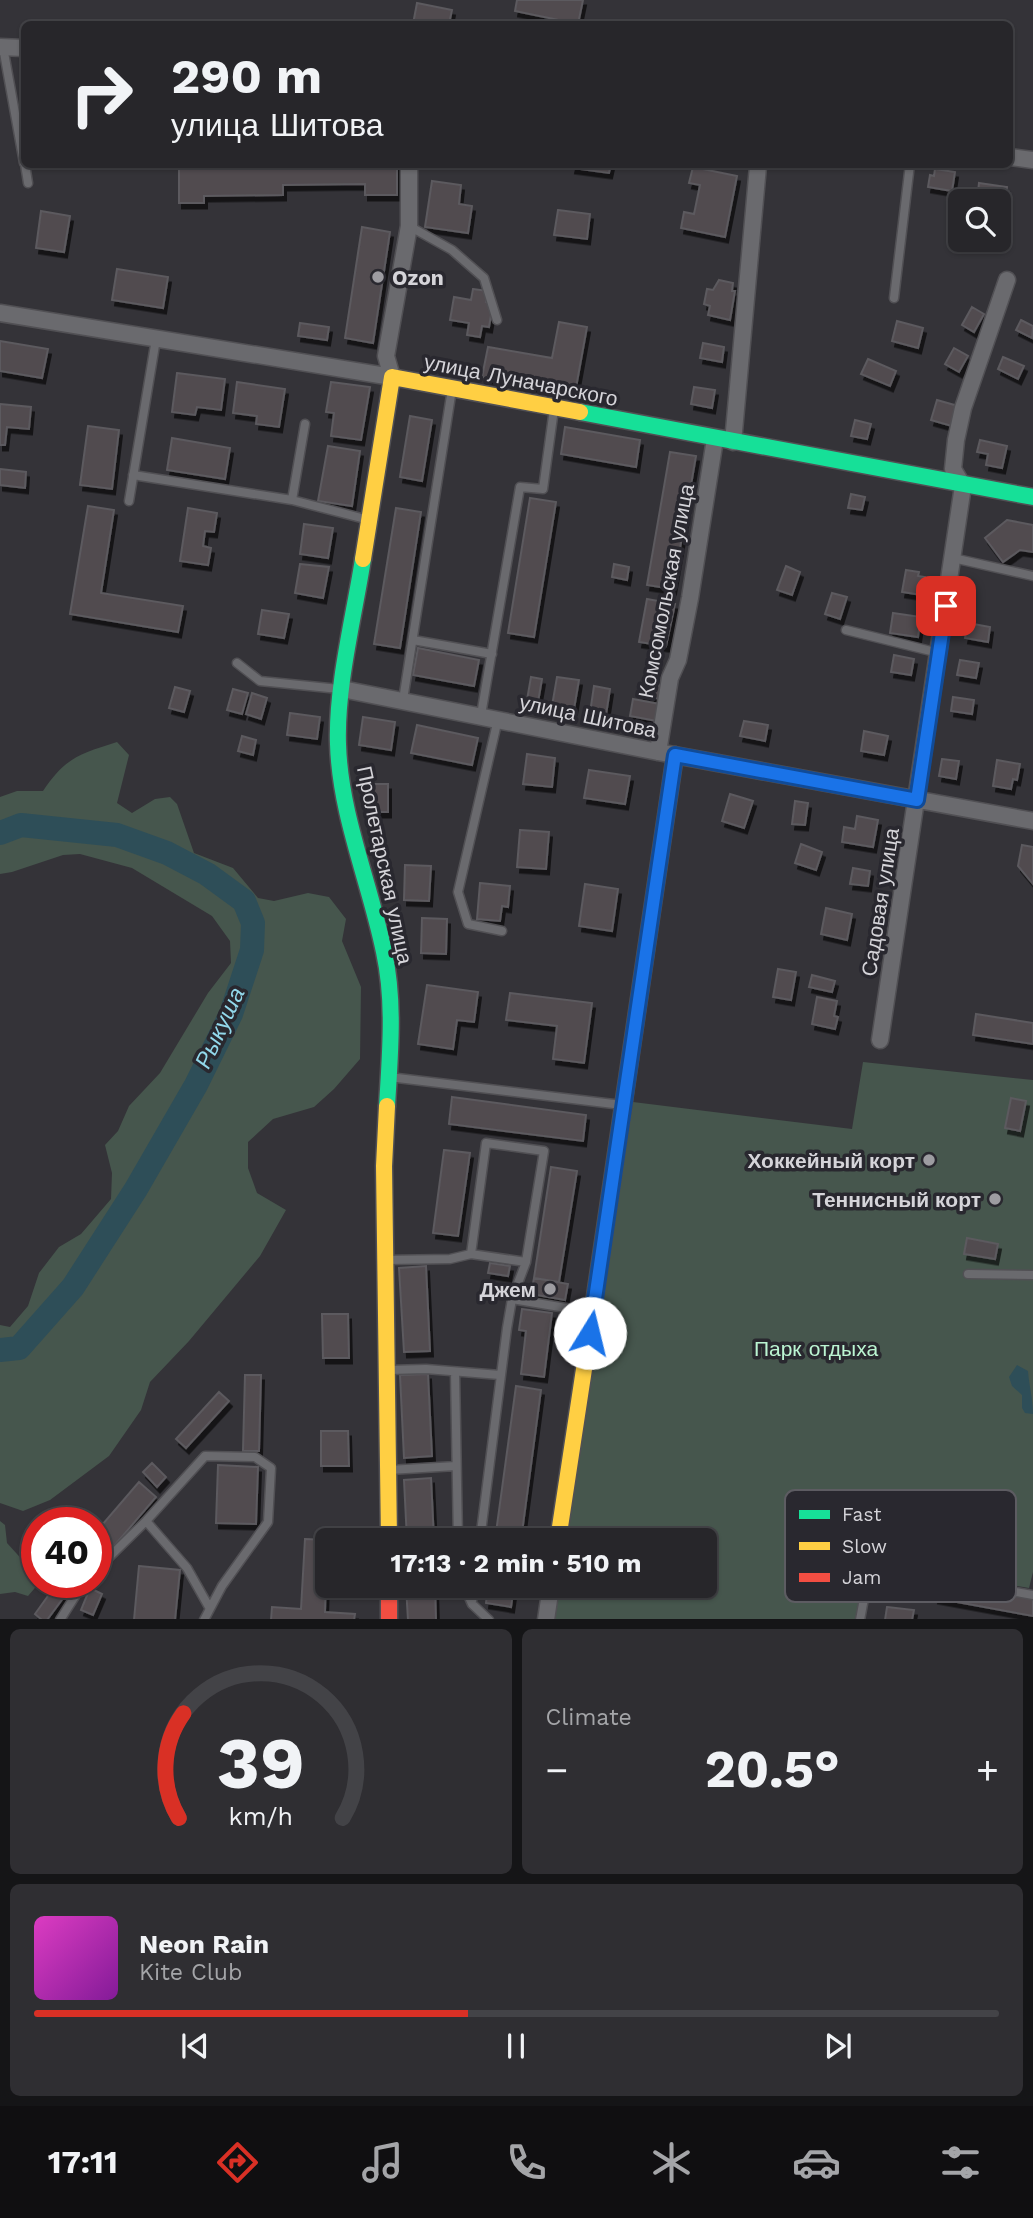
<!DOCTYPE html>
<html lang="en">
<head>
<meta charset="utf-8">
<style>
  body { margin:0; font-family:"Work Sans",sans-serif; background:#2f2e32; color:#f1f3f6; height:100vh; display:flex; flex-direction:column; font-size:26px; white-space:nowrap }
  * { box-sizing:border-box; margin:0 }
  p { font-size:23px; color:#a4a5a8 }
  .icon { flex:none; width:38px; height:38px; fill:none; stroke:currentColor; stroke-width:2; stroke-linecap:round; stroke-linejoin:round }
  .map { position:relative; height:1619px; overflow:hidden }
  .drawer { display:flex; flex-direction:column; gap:10px; padding:10px; background:#151517; flex:1 }
  .drawer>* { flex:none }
  .hud { position:absolute; left:21px; top:21px; width:992px; height:147px; border-radius:10px; box-shadow:0 2px 5px #0004,0 0 0 2px #434347; background:#27262a; color:#f1f3f6; overflow:hidden }
  .tools { position:absolute; left:948px; top:189px; display:grid; gap:14px }
  .tools a { display:grid; place-items:center; width:63px; height:63px; border-radius:10px; background:#27262a; box-shadow:0 2px 5px #0004,0 0 0 2px #434347; font-size:35px }
  .speed { position:absolute; left:21px; top:1507px; display:flex; gap:14px; font-size:35px; font-weight:700; text-align:center }
  .speed>* { display:grid; place-content:center; width:91px; height:91px; border-radius:50%; background:#27262a; box-shadow:0 2px 5px #0004,0 0 0 2px #434347; line-height:1 }
  .speed .limit { border:10px solid #d22; background:#fff; color:#111 }
  .pin { position:absolute; display:grid; place-items:center; width:60px; height:60px; color:#fff; margin:-30px; border-radius:14px; box-shadow:0 4px 10px #0006 }
  .me { position:absolute; width:77px; margin:-38px; rotate:9deg; stroke-linejoin:round; filter:drop-shadow(0 0 5px #0008) }
  .turn { display:flex; align-items:center; gap:24px; height:147px; padding:0 35px; font-size:32px }
  .turn .icon { width:91px; height:91px; stroke-width:2.5 }
  .turn b { display:block; font-size:49px; line-height:60px }
  .big { font-size:52px; font-weight:700; line-height:1.1 }
  .drawer .widget { flex:1; display:flex; flex-direction:column; justify-content:center; gap:10px; min-width:0; padding:0 24px; border-radius:10px; background:#2f2e32 }
  .drawer .dial { align-items:center; gap:0 }
  .dial svg { height:182px; overflow:visible; fill:none; stroke:#434347; stroke-width:7; stroke-linecap:round; text-anchor:middle }
  .dial text { fill:#f1f3f6; stroke:none }
  .song { display:flex; align-items:center; gap:21px }
  .cover { width:84px; height:84px; border-radius:10px; background:linear-gradient(135deg,hsl(310 70% 55%),hsl(290 70% 35%)) }
  .played { height:7px; border-radius:4px; background:linear-gradient(90deg,#d93025 45%,#434347 45%) }
  .keys { display:flex; justify-content:space-around; direction:ltr }
  .heat { display:flex; justify-content:space-between; align-items:center; font-size:38px; direction:ltr }
  .drawer .tiles { flex:1; display:grid; gap:10px; grid-template-columns:1fr 1fr }
  .widget:last-child { grid-column:span 2 }
  .trip { position:absolute; left:315px; top:1528px; width:402px; height:70px; border-radius:10px; background:#27262a; box-shadow:0 2px 5px #0004,0 0 0 2px #434347; font-weight:700; line-height:70px; text-align:center }
  .tabs { display:flex; height:112px; justify-content:space-around; align-items:center; background:#100f11; color:#a4a5a8 }
  .tabs .icon { width:49px; height:49px }
  .tabs .current { color:#d93025 }
  .tabs b { font-size:32px; color:#f1f3f6 }
  .map>svg:first-child { display:block }
  .green { fill:#46564d }
  .water { fill:#2e4e58 }
  .lines { fill:none; stroke-linecap:round; stroke-linejoin:round }
  .river { stroke:#2e4e58; stroke-width:24 }
  .building { fill:#514b50; stroke:#5c5a5e; stroke-width:2; filter:url(#shadow) }
  .lane-casing { stroke:#515054; stroke-width:11 }
  .street-casing { stroke:#515054; stroke-width:19 }
  .fast-casing { stroke:#515054; stroke-width:19 }
  .slow-casing { stroke:#515054; stroke-width:19 }
  .jam-casing { stroke:#515054; stroke-width:19 }
  .lane { stroke:#6a6a6e; stroke-width:8 }
  .street { stroke:#6a6a6e; stroke-width:16 }
  .fast { stroke:#16e098; stroke-width:16 }
  .slow { stroke:#ffcf43; stroke-width:16 }
  .jam { stroke:#f24e42; stroke-width:16 }
  .route-casing { stroke:#114b97; stroke-width:18 }
  .route { stroke:#1a73e8; stroke-width:12 }
  .poi-dot { fill:#9d9ca1; stroke:#29282f; stroke-width:2.5 }
  .labels { text-anchor:middle; dominant-baseline:central; stroke-width:7; stroke-linejoin:round; paint-order:stroke }
  .poi-label { font-size:21px; font-weight:bold; fill:#d5d4d9; stroke:#29282f; text-anchor:end }
  .street-label { font-size:21px; fill:#d5d4d9; stroke:#29282f }
  .park-label { font-size:21px; fill:#bbf4d2; stroke:#29282f }
  .water-label { font-size:23px; font-style:italic; fill:#92d8eb; stroke:#29282f }
  .key { fill:#29282f; stroke:#5d5c62; stroke-width:2 }
  .key-label { font-size:19px; fill:#d5d4d9 }
</style>
</head>
<body>
<div class="map">
<svg width="1033" height="1620" viewBox="0 0 1033 1620">
  <defs>
    <filter id="shadow"><feDropShadow dx="3" dy="5.5" stdDeviation="0" flood-color="#0009"/></filter>
  </defs>
  <rect width="100%" height="100%" fill="#343338"/>
  <path class="green" d="M117 742 129 755 117 803 132 813 155 799 170 797 177 804 194 853 233 868 258 898 274 901 308 893 329 897 346 919 342 941 361 987 360 1059 334 1089 314 1107 273 1119 248 1142V1168L257 1193 286 1210 260 1256 189 1341 150 1382 141 1410 109 1456 50 1500 23 1511 0 1503V1325L10 1327 28 1306 39 1273 59 1247 81 1234 111 1199 112 1173 105 1145 118 1131 129 1106 160 1073 208 993 231 963 230 941 212 916 132 868 80 854 63 855 12 872 0 874V797L17 791H43C65 758 79 754 117 742Z
    M863 1062 1033 1080V1572L1029 1588 866 1561 856 1619 553 1620 558 1586H705V1540H565L633 1102 852 1129Z
    M0 1521 5 1525 7 1543 37 1576V1582H40L28 1596 15 1592 0 1594Z"/>
  <path class="water" d="M1017 1365 1028 1371C1029 1386 1033 1398 1033 1414L1025 1413 1022 1408V1395L1012 1386 1009 1377Z"/>
  <g class="lines">
    <path class="river" d="M0 833 21 825 117 835 167 853 207 874 244 901 253 923 252 950 231 1014 196 1085 136 1189 73 1287 19 1348 0 1350"/>
  </g>
  <path class="building" d="M517 0H583L578 24 515 11Z
    M417 3 452 10 449 24H413Z
    M397 164V195H365V184L283 185V195L204 196V203H179V166Z
    M573 164H611L609 173 572 168Z
    M693 167 737 176 725 237 681 228 684 212 694 214 700 185 689 183Z
    M935 169 955 172 952 191 928 187 930 175 934 176Z
    M432 181 461 185 459 204 472 206 468 233 425 227Z
    M979 183 1007 187 1004 207 999 206V201H977Z
    M558 210 590 214 587 239 554 235Z
    M41 211 70 216 64 252 36 248Z
    M362 227 390 232 373 343 345 338Z
    M117 269 168 277 163 308 112 300Z
    M719 280 733 283 732 291H735L730 320 708 315 710 306 704 304 707 289 713 290Z
    M473 289 488 291 486 302 493 303 489 327 482 326 480 337 467 335 469 323 450 320 454 297 471 300Z
    M972 307 984 314 974 332 962 325Z
    M1021 320 1033 326 1032 338 1016 330Z
    M897 321 923 328 918 348 892 341Z
    M559 322 587 327 575 393 482 377 488 347 552 358Z
    M300 323 329 327 327 340 298 336Z
    M0 341 48 349 42 378 0 371Z
    M703 343 724 347 722 362 700 358Z
    M954 348 968 356 959 372 945 364Z
    M1003 357 1024 366 1018 379 998 369Z
    M868 359 896 371 890 386 861 374Z
    M177 373 225 379 221 410 197 407 195 415 172 412Z
    M237 382 285 389 279 427 256 424 257 416 233 413Z
    M331 382 370 387 361 440 331 436 334 413 326 412Z
    M694 387 715 390 712 408 691 404Z
    M937 400 958 406 952 426 931 420Z
    M0 404 31 407 29 429 7 427 5 445H0Z
    M410 416 432 420 422 481 400 477Z
    M855 420 871 424 867 439 851 436Z
    M88 426 119 430 112 489 80 485Z
    M565 427 640 440 636 467 561 454Z
    M172 438 230 448 225 479 167 470Z
    M980 440 1007 446 1002 468 986 465 988 454 977 452Z
    M328 446 360 451 352 506 318 501Z
    M670 452 696 456 673 589 647 585Z
    M0 469 26 472 25 488 0 485Z
    M851 494 865 497 862 510 848 508Z
    M530 498 556 502 534 637 508 633Z
    M88 506 114 510 101 593 183 606 178 632 70 614Z
    M188 508 217 513 214 532 205 531 203 546 211 548 208 565 180 561Z
    M396 508 421 512 400 648 374 644Z
    M1007 520 1033 525V552L1020 550 1003 562 985 538Z
    M304 524 333 528 328 558 300 554Z
    M300 564 329 567 323 598 295 593Z
    M614 564 629 567 627 580 612 577Z
    M786 566 800 572 792 595 777 590Z
    M906 570 919 572 918 576 925 577 922 595 902 592Z
    M832 593 847 597 840 619 825 614Z
    M647 599 675 604 666 646 639 642Z
    M262 610 289 614 284 638 258 634Z
    M893 613 921 617 918 637 890 633Z
    M968 623 990 627 988 642 965 638Z
    M418 648 479 660 474 686 413 675Z
    M894 655 914 659 911 675 891 672Z
    M960 660 979 663 976 678 957 675Z
    M531 677 542 679 538 702 527 700Z
    M557 677 579 680 574 709 552 706Z
    M643 680 663 687 661 699 640 695Z
    M594 686 610 689 606 715 590 713Z
    M175 687 190 691 184 712 169 708Z
    M233 689 248 693 242 714 227 710Z
    M252 693 267 698 261 719 246 714Z
    M953 697 974 700 972 714 951 711Z
    M633 699 660 704 657 721 630 716Z
    M290 713 320 717 317 739 287 735Z
    M363 717 395 722 391 750 359 745Z
    M744 721 768 725 765 741 740 736Z
    M417 725 478 738 472 765 411 753Z
    M864 731 888 736 884 755 861 751Z
    M242 736 256 740 253 755 238 751Z
    M527 754 555 758 552 787 523 784Z
    M942 759 959 761 956 779 939 776Z
    M997 760 1020 764 1017 780 1013 779 1011 789 993 786Z
    M589 770 630 776 625 804 584 798Z
    M366 784H388V812H366Z
    M730 794 753 801 744 828 722 821Z
    M795 801 808 803 805 825 792 824Z
    M857 816 878 820 873 847 842 842 844 827 855 829Z
    M520 830 549 832 546 869 517 867Z
    M801 844 822 852 816 870 795 863Z
    M1022 845 1033 847V884L1018 866Z
    M405 865 431 866 429 901 404 900Z
    M853 868 870 871 868 886 850 884Z
    M480 883 510 886 508 907 502 906 500 921 477 919Z
    M585 884 618 889 612 931 579 926Z
    M826 908 852 914 847 940 821 934Z
    M422 918 447 919 446 954 421 953Z
    M778 969 796 972 791 1000 773 997Z
    M812 975 835 981 832 992 809 987Z
    M427 985 478 992 474 1022 457 1020 453 1049 418 1044Z
    M510 993 592 1003 584 1063 553 1059 557 1026 506 1020Z
    M817 997 837 1001 834 1016 838 1017 835 1029 812 1024Z
    M976 1014 1033 1023V1044L973 1035Z
    M452 1097 586 1115 583 1141 449 1124Z
    M1011 1098 1026 1101 1020 1131 1005 1128Z
    M444 1150 470 1153 458 1236 433 1233Z
    M551 1167 577 1171 559 1282 534 1278Z
    M967 1238 998 1244 995 1259 964 1254Z
    M490 1263 510 1266 508 1276 488 1273Z
    M426 1266 430 1351 404 1352 399 1268Z
    M534 1278 568 1284 565 1300 531 1294Z
    M522 1309 552 1313 544 1377 521 1374 526 1331 519 1330Z
    M322 1314H348L349 1358H323Z
    M428 1374 432 1456 404 1458 400 1375Z
    M245 1375H261L259 1451H243Z
    M516 1386 541 1390 521 1540H495Z
    M219 1392 229 1401 186 1448 176 1439Z
    M321 1431H348L349 1466H321Z
    M152 1463 166 1477 157 1487 143 1472Z
    M218 1465 258 1467 256 1524 216 1523Z
    M431 1478 434 1540H407L404 1480Z
    M139 1482 156 1497 109 1552 102 1546 96 1554V1532Z
    M305 1539 327 1540 325 1612 355 1614 354 1620H271L272 1607 301 1609Z
    M139 1566 180 1570 175 1620H134Z
    M58 1582H75L47 1620H42L35 1614Z
    M939 1582 1033 1598V1616L935 1598Z
    M406 1586H435L436 1620H408Z
    M488 1586H514L511 1607 486 1603Z
    M90 1588 102 1594 93 1615 81 1610Z
    M887 1607 914 1610 912 1620H885Z"/>
  <g class="lines">
    <defs>
      <path id="lane" d="M3 47 24 163
        M25 164 28 183
        M409 226 452 250 484 278 497 320
        M894 298 910 164
        M133 475 292 500 305 424
        M292 500 369 520
        M129 501 156 339
        M953 558 1033 576
        M846 630 939 653
        M413 640 492 654
        M237 663 260 681 339 689
        M403 700 452 389
        M481 715 520 487 543 489 554 409
        M498 719 458 892 468 924 502 931
        M389 1077 622 1105
        M471 1254 486 1143 544 1151 526 1262 512 1299 507 1328 480 1540
        M386 1260 450 1259 471 1254 526 1262
        M968 1274 1033 1275
        M512 1299 572 1309 592 1310
        M389 1370 426 1369 500 1375
        M455 1372 458 1540
        M389 1470 456 1466
        M146 1521 187 1568 209 1607
        M96 1570 146 1521 205 1456 255 1457 271 1468 268 1522 222 1586 204 1620
        M464 1586 472 1604 489 1620
        M472 1601 474 1586
        M60 1620 84 1582
        M860 1620 870 1566 1033 1595"/>
      <path id="street" d="M0 47 24 48
        M1010 157 1033 160
        M0 313 392 377 386 356 409 226V164
        M733 442 758 166
        M342 689 658 752 1033 821
        M658 752 670 678 678 660 690 598 715 439
        M880 1040 963 486 953 469 956 440 963 408 1007 280
        M546 1620 551 1586"/>
      <path id="fast" d="M580 412 1033 497
        M363 559C354 617 336 686 338 744 340 815 370 883 384 952 395 1002 390 1054 387 1106
        M593 1310 675 755"/>
      <path id="slow" d="M363 559 392 377 580 412
        M387 1106 384 1166 389 1540
        M558 1540 593 1310"/>
      <path id="jam" d="M389 1586V1620"/>
    </defs>
    <use href="#lane" class="lane-casing"/>
    <use href="#street" class="street-casing"/>
    <use href="#fast" class="fast-casing"/>
    <use href="#slow" class="slow-casing"/>
    <use href="#jam" class="jam-casing"/>
    <use href="#lane" class="lane"/>
    <use href="#street" class="street"/>
    <use href="#fast" class="fast"/>
    <use href="#slow" class="slow"/>
    <use href="#jam" class="jam"/>
  </g>
  <g class="lines">
    <defs>
      <path id="route" d="M590 1333 675 755 917 800 946 606"/>
    </defs>
    <use href="#route" class="route-casing"/>
    <use href="#route" class="route"/>
  </g>
  <g class="poi-dot">
    <circle cx="378" cy="277" r="7"/>
    <circle cx="929" cy="1160" r="7"/>
    <circle cx="995" cy="1199" r="7"/>
    <circle cx="550" cy="1289" r="7"/>
  </g>
  <g class="labels">
    <g class="poi-label">
      <text x="392" y="277" text-anchor="start">Ozon</text>
      <text x="915" y="1160">Хоккейный корт</text>
      <text x="981" y="1199">Теннисный корт</text>
      <text x="536" y="1289">Джем</text>
    </g>
    <g class="street-label">
      <text transform="translate(521 380) rotate(11)">улица Луначарского</text>
      <text transform="translate(666 591) rotate(-79)">Комсомольская улица</text>
      <text transform="translate(588 716) rotate(12)">улица Шитова</text>
      <text transform="translate(385 865) rotate(78)">Пролетарская улица</text>
      <text transform="translate(880 902) rotate(-81)">Садовая улица</text>
    </g>
    <g class="park-label">
      <text x="816" y="1348">Парк отдыха</text>
    </g>
    <g class="water-label">
      <text transform="translate(220 1028) rotate(-65)">Рыкуша</text>
    </g>
  </g>
  <rect x="785" y="1490" width="231" height="112" rx="10" class="key"/>
  <rect x="799" y="1510" width="31" height="9" fill="#16e098"/>
  <rect x="799" y="1542" width="31" height="8" fill="#ffcf43"/>
  <rect x="799" y="1573" width="31" height="9" fill="#f24e42"/>
  <g class="key-label">
    <text x="842" y="1521">Fast</text>
    <text x="842" y="1553">Slow</text>
    <text x="842" y="1584">Jam</text>
  </g>
</svg>
<div class="tools">
<a><svg class="icon" aria-label="search" viewBox="0 0 24 24"><circle cx="10" cy="10" r="6"/><path d="M15 15l6 6"/></svg></a>
</div>
<div class="speed"><div class="limit">40</div></div>
<div class="pin" style="left:946px;top:606px;background:#d93025"><svg class="icon" aria-label="arrive" viewBox="0 0 24 24"><path d="M6 21V4h12l-3 4 3 4H6"/></svg></div>
<svg class="me" style="left:590px;top:1333px" viewBox="-20 -20 40 40"><circle r="19" fill="#fff"/><path d="M0-13L10 11 0 6-10 11z" fill="#1a73e8"/></svg>
<div class="trip">17:13 · 2 min · 510 m</div>
<div class="hud">
<div class="turn"><svg class="icon" aria-label="right" viewBox="0 0 24 24"><path d="M7 20v-9h11M14 6l5 5-5 5"/></svg><div><b>290 m</b>улица Шитова</div></div>
</div>
</div>
<section class="drawer">
<div class="tiles">
<div class="widget dial"><svg viewBox="0 0 100 80">
<path d="M14 69A42 42 0 1 1 86 69"/>
<path d="M14 69A42 42 0 0 1 16 23" stroke="#d93025"/>
<text x="50" y="56" font-size="32" font-weight="700">39</text>
<text x="50" y="72" font-size="11">km/h</text>
</svg></div>
<div class="widget"><p>Climate</p>
<div class="heat"><a>−</a><b class="big">20.5°</b><a>+</a></div>
</div>
<div class="widget">
<div class="song"><i class="cover"></i><div><b>Neon Rain</b><p>Kite Club</p></div></div>
<div class="played"></div>
<div class="keys"><svg class="icon" aria-label="previous" viewBox="0 0 24 24"><path d="M18 5L8 12l10 7zM5 5v14"/></svg><svg class="icon" aria-label="pause" viewBox="0 0 24 24"><path d="M8 5v14M16 5v14"/></svg><svg class="icon" aria-label="next" viewBox="0 0 24 24"><path d="M6 5l10 7-10 7zM19 5v14"/></svg></div>
</div>
</div>
</section>
<nav class="tabs">
<b>17:11</b>
<svg class="icon current" aria-label="directions" viewBox="0 0 24 24"><path d="M12 3l9 9-9 9-9-9zM9 14v-3h6M13 9l2 2-2 2"/></svg>
<svg class="icon" aria-label="music" viewBox="0 0 24 24"><path d="M9 18V5l10-2v13"/><circle cx="6" cy="18" r="3"/><circle cx="16" cy="16" r="3"/></svg>
<svg class="icon" aria-label="phone" viewBox="0 0 24 24"><path d="M5 4h4l2 5-3 2q2 4 5 5l2-3 5 2v4C11 20 4 13 5 4z"/></svg>
<svg class="icon" aria-label="climate" viewBox="0 0 24 24"><path d="M12 3v18M4 7l16 10M4 17L20 7"/></svg>
<svg class="icon" aria-label="car" viewBox="0 0 24 24"><path d="M5 17H2v-5l4-1 3-4h7l3 4 3 1v5h-3M9 17h6M6 11h13"/><circle cx="7" cy="17" r="2"/><circle cx="17" cy="17" r="2"/></svg>
<svg class="icon" aria-label="filters" viewBox="0 0 24 24"><path d="M4 7h16M4 17h16"/><circle cx="9" cy="7" r="2"/><circle cx="15" cy="17" r="2"/></svg>
</nav>
</body>
</html>
